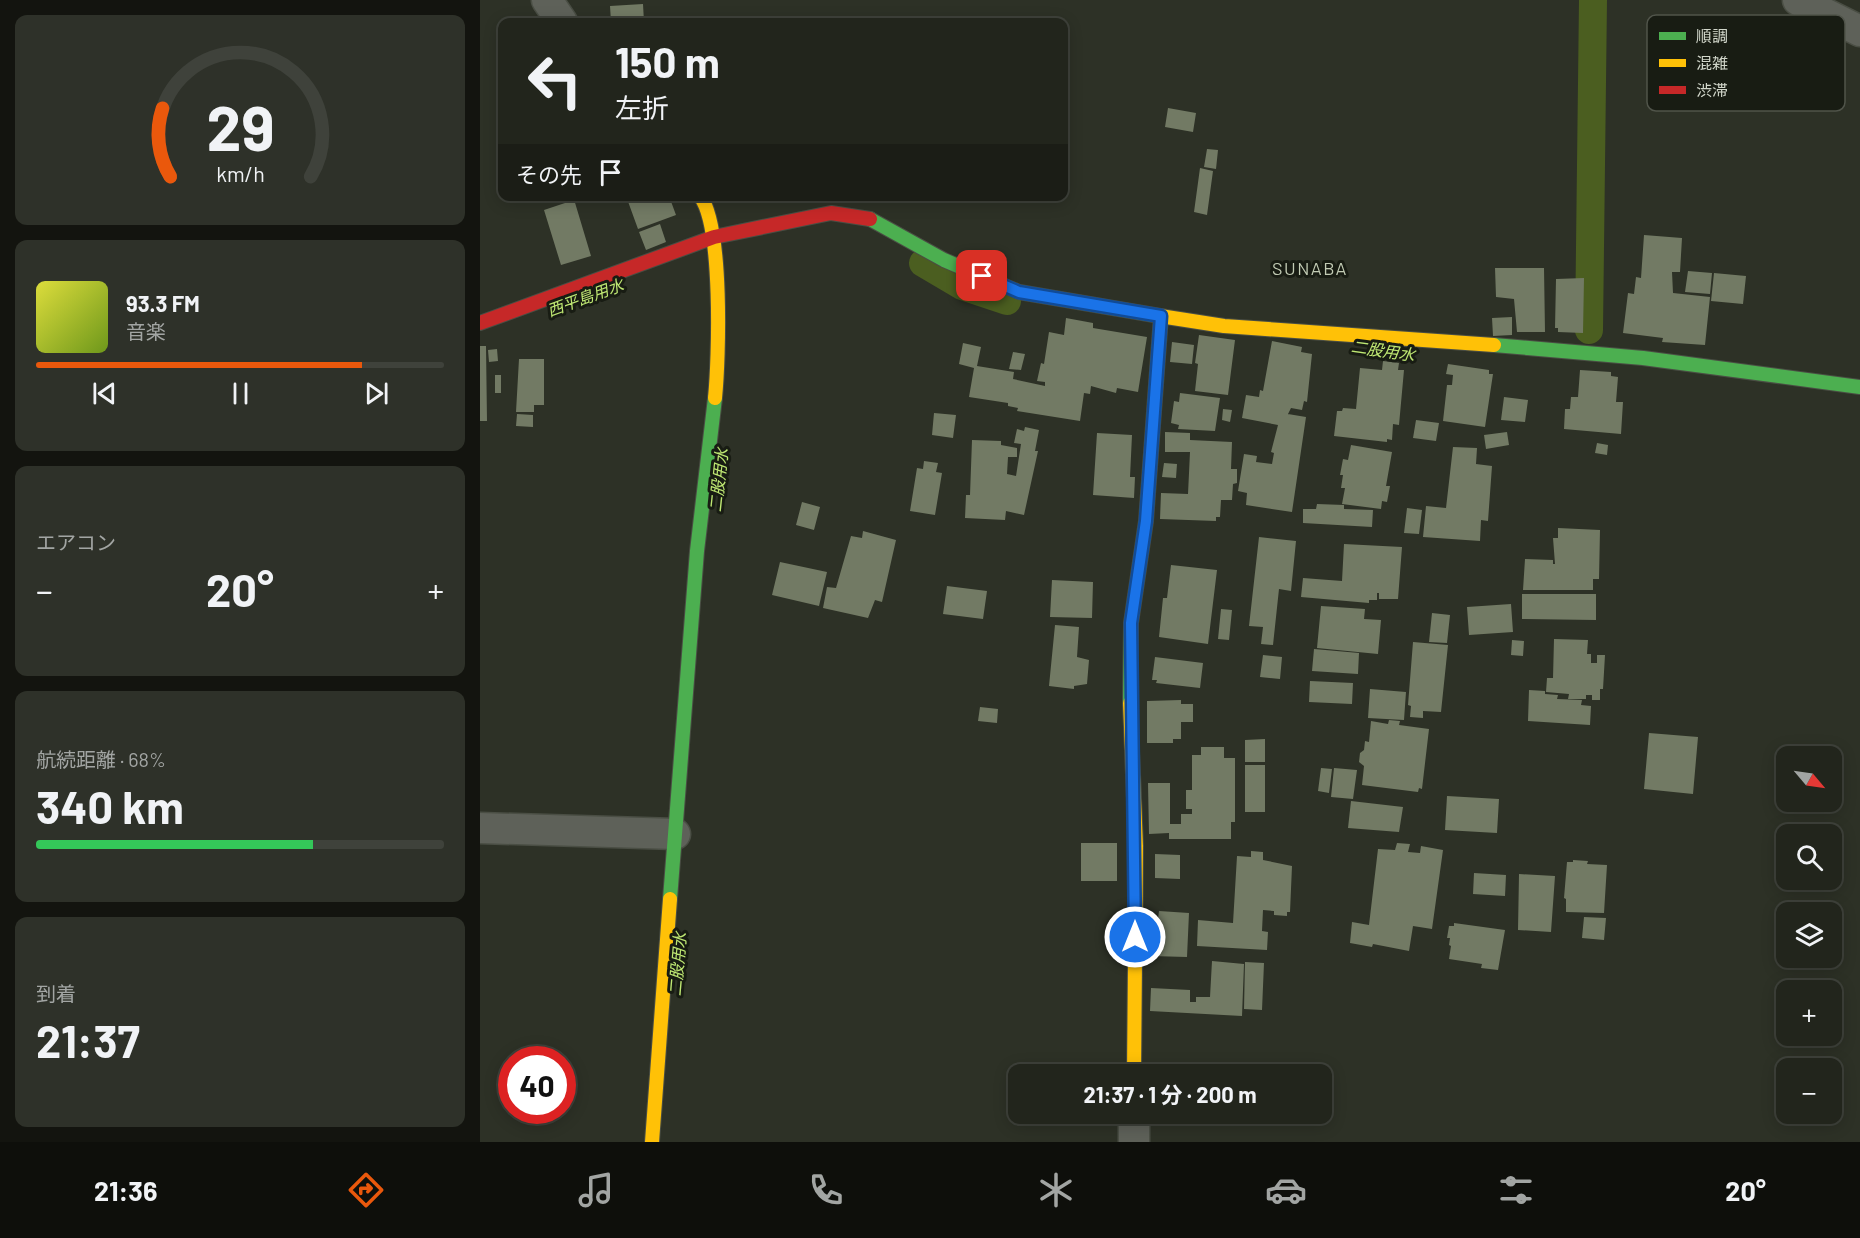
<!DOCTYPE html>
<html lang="ja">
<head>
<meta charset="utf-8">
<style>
  body { margin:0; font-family:Barlow,"Noto Sans JP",sans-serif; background:#2e3129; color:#f1f3f6; height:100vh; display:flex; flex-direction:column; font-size:22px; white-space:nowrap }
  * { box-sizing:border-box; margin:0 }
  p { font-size:20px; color:#a2a5a3 }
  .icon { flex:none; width:33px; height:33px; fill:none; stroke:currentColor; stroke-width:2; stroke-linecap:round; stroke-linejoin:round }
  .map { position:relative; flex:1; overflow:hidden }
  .sheet { display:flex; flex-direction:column; gap:15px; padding:15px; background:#13140f; width:480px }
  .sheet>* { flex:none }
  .guide { position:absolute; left:18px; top:18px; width:570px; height:183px; border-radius:12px; box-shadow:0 3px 15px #0003,0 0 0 2px #3f423b; background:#22251c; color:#f1f3f6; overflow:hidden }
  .needle { width:39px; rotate:119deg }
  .tools { position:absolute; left:1296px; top:746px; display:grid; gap:12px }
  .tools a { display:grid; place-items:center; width:66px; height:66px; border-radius:12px; background:#22251c; box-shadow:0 3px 15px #0003,0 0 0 2px #3f423b; font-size:30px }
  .speed { position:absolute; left:18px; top:1046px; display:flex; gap:12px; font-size:30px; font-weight:700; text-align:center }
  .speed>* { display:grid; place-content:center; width:78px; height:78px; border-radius:50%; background:#22251c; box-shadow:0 3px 15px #0003,0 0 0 2px #3f423b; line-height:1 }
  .speed .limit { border:9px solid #d22; background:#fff; color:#111 }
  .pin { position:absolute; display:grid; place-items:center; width:51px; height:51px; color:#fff; margin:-26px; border-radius:12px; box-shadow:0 3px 9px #0006 }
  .me { position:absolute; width:66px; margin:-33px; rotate:0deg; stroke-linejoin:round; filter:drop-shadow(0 0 4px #0008) }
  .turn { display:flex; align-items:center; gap:21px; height:126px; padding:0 18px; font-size:27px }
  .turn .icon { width:78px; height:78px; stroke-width:2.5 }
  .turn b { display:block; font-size:42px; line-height:51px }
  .then { display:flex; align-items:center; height:57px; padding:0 18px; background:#0003; gap:12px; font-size:22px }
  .big { font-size:45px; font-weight:700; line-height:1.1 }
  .sheet .card { flex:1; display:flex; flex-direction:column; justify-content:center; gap:9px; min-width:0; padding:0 21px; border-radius:12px; background:#2e3129 }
  .sheet .dial { align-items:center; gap:0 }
  .dial svg { height:156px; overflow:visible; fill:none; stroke:#3f423b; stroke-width:7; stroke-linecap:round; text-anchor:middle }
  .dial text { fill:#f1f3f6; stroke:none }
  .song { display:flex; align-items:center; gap:18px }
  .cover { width:72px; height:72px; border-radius:9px; background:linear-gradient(135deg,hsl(60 70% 55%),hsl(80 70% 35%)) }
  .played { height:6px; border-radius:3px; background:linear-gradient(90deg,#ea580c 80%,#3f423b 80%) }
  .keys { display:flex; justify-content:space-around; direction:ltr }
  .heat { display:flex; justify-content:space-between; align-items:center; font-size:33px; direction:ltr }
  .charge { height:9px; border-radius:4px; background:linear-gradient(90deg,#34c759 68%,#3f423b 0) }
  .trip { position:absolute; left:528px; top:1064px; width:324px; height:60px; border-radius:12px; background:#22251c; box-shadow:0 3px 15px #0003,0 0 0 2px #3f423b; font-weight:700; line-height:60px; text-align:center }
  .tab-bar { display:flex; height:96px; justify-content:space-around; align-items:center; background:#0e0f0b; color:#a2a5a3 }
  .tab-bar .icon { width:42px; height:42px }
  .tab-bar .on { color:#ea580c }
  .tab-bar b { font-size:27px; color:#f1f3f6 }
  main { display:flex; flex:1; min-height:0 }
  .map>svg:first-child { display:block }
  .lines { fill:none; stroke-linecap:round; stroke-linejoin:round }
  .canal { stroke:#4b5e20; stroke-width:28 }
  .building { fill:#727a64 }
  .street-casing { stroke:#4a4e44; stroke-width:33 }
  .fast-casing { stroke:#4a4e44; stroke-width:16 }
  .slow-casing { stroke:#4a4e44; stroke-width:16 }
  .jam-casing { stroke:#4a4e44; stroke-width:16 }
  .street { stroke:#5e6159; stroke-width:30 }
  .fast { stroke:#4caf50; stroke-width:14 }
  .slow { stroke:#ffc107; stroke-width:14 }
  .jam { stroke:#c62828; stroke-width:14 }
  .route-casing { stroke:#114b97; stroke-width:15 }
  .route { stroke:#1a73e8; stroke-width:10 }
  .labels { text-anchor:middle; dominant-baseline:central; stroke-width:6; stroke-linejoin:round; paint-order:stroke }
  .water-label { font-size:16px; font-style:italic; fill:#bfe873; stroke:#181c13 }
  .quarter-label { font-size:18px; letter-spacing:1.5px; fill:#c2cbb4; stroke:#181c13 }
  .key { fill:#181c13; stroke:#50544a; stroke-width:1.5 }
  .key-label { font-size:16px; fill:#d1d6ca }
</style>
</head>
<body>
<main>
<section class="sheet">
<div class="card dial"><svg viewBox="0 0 100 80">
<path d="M14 69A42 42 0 1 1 86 69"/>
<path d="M14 69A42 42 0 0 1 10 34" stroke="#ea580c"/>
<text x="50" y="56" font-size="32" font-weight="700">29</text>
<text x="50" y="72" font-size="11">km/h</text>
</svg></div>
<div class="card">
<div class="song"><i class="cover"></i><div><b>93.3 FM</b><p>音楽</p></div></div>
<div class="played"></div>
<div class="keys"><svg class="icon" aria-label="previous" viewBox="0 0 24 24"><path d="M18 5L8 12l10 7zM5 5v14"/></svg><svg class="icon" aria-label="pause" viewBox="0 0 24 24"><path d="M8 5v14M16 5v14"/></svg><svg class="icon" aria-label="next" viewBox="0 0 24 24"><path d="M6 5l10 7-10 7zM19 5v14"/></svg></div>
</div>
<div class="card"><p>エアコン</p>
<div class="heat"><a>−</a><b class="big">20°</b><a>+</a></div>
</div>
<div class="card"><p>航続距離 · 68%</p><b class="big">340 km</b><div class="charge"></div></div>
<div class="card"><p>到着</p><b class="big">21:37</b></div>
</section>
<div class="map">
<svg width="1380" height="1142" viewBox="0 0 1380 1142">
  <rect width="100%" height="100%" fill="#2d3126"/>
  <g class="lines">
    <path class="canal" d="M443 263 482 286 527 301
      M1109 330 1113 0"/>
  </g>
  <path class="building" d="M163 4 164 22H131L130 6Z
    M688 108 716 113 713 132 685 127Z
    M727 149 738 150 736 169 724 167Z
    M720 168 733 171 727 215 714 212Z
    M86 196H93L111 256 81 265 64 210 88 202Z
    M146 196H189L196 215 158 229Z
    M180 224 186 242 166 250 159 232Z
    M1164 235 1202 238 1200 272H1192L1193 293 1230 297 1225 345 1182 342 1183 338 1143 333 1148 293 1154 294 1156 277 1161 278Z
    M1015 268H1064L1065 332H1037L1034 299 1016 297Z
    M1208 271 1232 273 1230 294 1205 292Z
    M1234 273 1266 276 1263 304 1231 301Z
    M1104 278 1103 333 1078 332V328H1075L1076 279Z
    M1032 317V335L1013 336 1012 318Z
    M586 318 613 323V328L667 337 658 392 637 388 636 393 611 386 610 394 604 393 600 421 537 411 538 408 528 406V403L489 397 494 368 479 364 483 343 501 347 497 366 534 372 533 379 565 386V382L557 381 561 363 564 364 569 332 584 335Z
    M719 335 755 340 748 395 715 391 718 364 715 363Z
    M792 341 822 347 821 352 832 354 827 402 824 401 822 410 811 408 806 418 808 414 826 417 812 512 766 505 767 493 758 491 764 454 777 456 776 462 792 464 794 453 791 452 798 425 762 418 766 395 779 397 780 390 783 391Z
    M692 342 714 345 712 364 690 362Z
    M0 346H6L7 421H0Z
    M17 349 18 361 9 362 8 350Z
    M533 352 545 354 541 370 529 369Z
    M39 359H64V405H54V412H36Z
    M903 361 919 363 918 370H924L919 425 913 424 912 440 907 439V442L854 436 857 411H862L863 408 876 409 880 368 902 370Z
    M968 364 1009 370V374H1013L1005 427 963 421 967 385H972L973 375 966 374Z
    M1100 370 1131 372V376L1138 377 1136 402H1143L1141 434 1084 429 1085 409H1090L1091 397H1098Z
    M15 375H21V393H15Z
    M700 393 740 398 735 431 698 429 699 425 691 423 694 401 699 402Z
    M1024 397 1048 400 1045 422 1021 420Z
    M743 409 752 410 750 422 742 420Z
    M454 413 476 415 473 438 452 435Z
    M37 414 53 415V427L36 426Z
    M936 420 959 423 956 441 933 438Z
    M545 427 559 430 555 451H558L544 515 526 511 525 520 485 518 486 495H490L492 440 521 441V445L537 448V457H528L527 474 536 476 541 444 534 443 537 429 544 431Z
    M685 432 710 433V440L752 442 751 469H757V483L753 484 752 500H741L740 517H736V521L680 519 681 493 708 494 710 452H685Z
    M1027 432 1029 445 1006 449 1004 435Z
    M617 433 652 435 650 477H655L654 498 613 495Z
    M1117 443 1128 445 1127 455 1115 453Z
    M871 445 912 452 906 486H910L907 502 902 501 901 509 862 504 865 488H861L863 475H860L863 459 868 460Z
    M973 447 997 448 996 464 1012 466 1008 521 1001 520 1000 541 943 537 946 506 966 508Z
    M444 461 458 463 456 472 462 473 455 515 430 511 437 468 443 469Z
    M684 463 697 464 696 478 682 477Z
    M322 502 340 507 334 530 316 525Z
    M837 504 864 505V509L893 510 892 527 823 523V509H836Z
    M927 508 942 510 939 534 924 533Z
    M1078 528 1120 530 1119 579H1113V590H1043L1045 559 1073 560V564H1075L1073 538H1078Z
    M383 531 416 540 402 602 395 600 388 618 343 608 347 587 356 588 371 536 382 538Z
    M779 537 816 541 811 591 799 589 793 645 781 644 783 627 769 626Z
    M864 544 922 547 918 599H899V593H897V600H889V603L821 597 823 578 862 581Z
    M300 562 347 572 339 606 292 595Z
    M691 565 737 570 728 644 679 637 683 598H687Z
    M572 580 613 582 612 618 570 617Z
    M467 586 507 591 503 619 463 614Z
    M1042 594H1116V620L1042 619Z
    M1031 604 1033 632 989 635 987 607Z
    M841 606 885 609 884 619 901 620 898 654 837 648Z
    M741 609 752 610 749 640 738 639Z
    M952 613 970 615 967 643 949 642Z
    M575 625 599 627 597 657 609 660 607 684 594 686V689L569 686Z
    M1074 639 1108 640 1107 654H1111V663H1117V655H1125L1123 689H1120V700H1112V695H1106V699H1088L1089 694 1066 692 1067 678H1073Z
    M1032 640 1044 641 1043 656 1031 655Z
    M933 642 968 645 961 712 943 711V718L930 717 931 706 928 705Z
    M834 649 879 653 878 674 832 671Z
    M783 655 802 657 800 679 780 677Z
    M675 657 723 663 720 688 676 683 677 680H672Z
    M830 681 873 683 872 704 829 702Z
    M890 689 926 692 924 720 888 718Z
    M1049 690 1065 691V694L1078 695 1077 699 1102 700 1101 705 1111 706 1110 725 1048 721Z
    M701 700V704H713V722H701V739H693V743H667V701Z
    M500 707 518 709 517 723 498 721Z
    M909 720 920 721 919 725 949 729 942 789 939 788 938 792 882 785 884 766 879 762 880 753 884 750 885 741 889 742 891 721 908 724Z
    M1169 733 1218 737 1213 794 1164 789Z
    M785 739V762H765V740Z
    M721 747H744V758H755V822H751V839H689V833L669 834 668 783H690V824H701V814H712V809H706V790H712V755H721Z
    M765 765H785V812H765Z
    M841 768 852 769 849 793 838 791Z
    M854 768 877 770 873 799 851 797Z
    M967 796 1019 799 1017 833 965 830Z
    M871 801 923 807 919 832 868 828Z
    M601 843H637V881H601Z
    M917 843 930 844 928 852 940 853 941 846 963 850 952 929 933 926 929 951 893 944 892 947 870 943 872 922 889 925 898 849 915 850Z
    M771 851 783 852V860L812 866 810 912H807V916L794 915V911L783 910 782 931 788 932 787 950 717 946 718 920 753 923 757 856 771 857Z
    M675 854 700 855V879L675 878Z
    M1093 860 1108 861 1107 864 1127 865 1124 913 1086 912V899L1084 898 1087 862H1093Z
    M994 873 1026 875 1025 896 993 894Z
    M1039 874 1075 876 1071 932 1038 930Z
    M679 911 709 913 707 957 671 956 672 927 677 926Z
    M1104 917 1126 918 1124 940 1102 938Z
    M974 923 1025 930 1018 970 1001 968 1002 964 969 959 971 946 969 945 970 938H967L969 926H974Z
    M732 961 764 964 762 1016 670 1011 671 988 710 990V1002H716V997H730Z
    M765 962 784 963 782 1010 764 1009Z"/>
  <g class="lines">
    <defs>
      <path id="street" d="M67 0 82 22
        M1318 0 1380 31
        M0 828 195 834
        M654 1142V1113"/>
      <path id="fast" d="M390 219 464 260 539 292 680 316
        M1014 345 1163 358 1380 387
        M650 703 651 623 666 521 681 316
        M190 899 217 551 235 398"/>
      <path id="slow" d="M220 196C243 226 239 358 235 398
        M680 316 744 326 1014 345
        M650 703 656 846 654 1074
        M172 1142 190 899"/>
      <path id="jam" d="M0 323 234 237 351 213 390 219"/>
    </defs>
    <use href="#street" class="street-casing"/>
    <use href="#fast" class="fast-casing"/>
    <use href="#slow" class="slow-casing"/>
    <use href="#jam" class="jam-casing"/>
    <use href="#street" class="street"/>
    <use href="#fast" class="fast"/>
    <use href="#slow" class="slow"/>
    <use href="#jam" class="jam"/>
  </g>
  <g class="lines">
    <defs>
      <path id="route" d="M502 276 539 292 681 316 666 521 651 623 655 937"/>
    </defs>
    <use href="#route" class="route-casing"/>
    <use href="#route" class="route"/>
  </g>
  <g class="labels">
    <g class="water-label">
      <text transform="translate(105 297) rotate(-20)">西平島用水</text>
      <text transform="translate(903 350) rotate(8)">二股用水</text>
      <text transform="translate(238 480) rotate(-84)">二股用水</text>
      <text transform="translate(197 964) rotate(-85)">二股用水</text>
    </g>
    <g class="quarter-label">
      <text x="830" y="268">SUNABA</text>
    </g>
  </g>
  <rect x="1167" y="15" width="198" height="96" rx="9" class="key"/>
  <rect x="1179" y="32" width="27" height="8" fill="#4caf50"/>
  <rect x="1179" y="59" width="27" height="8" fill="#ffc107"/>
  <rect x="1179" y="86" width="27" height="8" fill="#c62828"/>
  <g class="key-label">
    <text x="1216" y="42">順調</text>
    <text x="1216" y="69">混雑</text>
    <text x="1216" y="96">渋滞</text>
  </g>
</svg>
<div class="tools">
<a><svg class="needle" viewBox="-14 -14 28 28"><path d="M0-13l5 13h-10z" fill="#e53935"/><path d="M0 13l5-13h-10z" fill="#a2a5a3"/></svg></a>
<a><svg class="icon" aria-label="search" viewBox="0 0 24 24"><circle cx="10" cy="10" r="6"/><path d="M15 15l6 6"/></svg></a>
<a><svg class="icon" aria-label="layers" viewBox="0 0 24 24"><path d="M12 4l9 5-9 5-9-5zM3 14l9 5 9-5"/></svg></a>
<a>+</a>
<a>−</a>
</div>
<div class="speed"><div class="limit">40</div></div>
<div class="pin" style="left:502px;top:276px;background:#d93025"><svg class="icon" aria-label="arrive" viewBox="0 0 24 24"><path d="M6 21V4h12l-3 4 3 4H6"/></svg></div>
<svg class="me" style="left:655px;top:937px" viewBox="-20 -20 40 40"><circle r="17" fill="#1a73e8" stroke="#fff" stroke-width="3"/><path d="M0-11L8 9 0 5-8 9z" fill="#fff"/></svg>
<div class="trip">21:37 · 1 分 · 200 m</div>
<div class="guide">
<div class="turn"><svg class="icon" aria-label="left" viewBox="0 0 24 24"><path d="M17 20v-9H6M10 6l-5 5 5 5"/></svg><div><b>150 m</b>左折</div></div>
<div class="then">その先<svg class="icon" aria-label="arrive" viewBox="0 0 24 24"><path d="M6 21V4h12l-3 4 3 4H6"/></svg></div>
</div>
</div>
</main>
<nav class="tab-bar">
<b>21:36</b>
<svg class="icon on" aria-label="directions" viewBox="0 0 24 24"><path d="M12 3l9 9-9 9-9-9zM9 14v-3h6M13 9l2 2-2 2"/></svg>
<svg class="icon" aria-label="music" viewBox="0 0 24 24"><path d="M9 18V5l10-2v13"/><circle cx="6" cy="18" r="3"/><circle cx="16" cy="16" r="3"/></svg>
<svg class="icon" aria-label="phone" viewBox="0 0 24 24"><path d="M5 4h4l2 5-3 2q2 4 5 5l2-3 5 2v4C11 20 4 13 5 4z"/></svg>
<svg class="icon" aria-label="climate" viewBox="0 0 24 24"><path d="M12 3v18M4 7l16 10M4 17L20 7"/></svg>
<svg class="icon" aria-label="car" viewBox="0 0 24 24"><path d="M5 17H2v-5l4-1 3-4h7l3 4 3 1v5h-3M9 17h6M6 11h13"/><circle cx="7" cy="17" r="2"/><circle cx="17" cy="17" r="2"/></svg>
<svg class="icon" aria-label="filters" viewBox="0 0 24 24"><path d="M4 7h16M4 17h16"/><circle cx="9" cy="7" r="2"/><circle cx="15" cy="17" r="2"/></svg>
<b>20°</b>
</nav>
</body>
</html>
